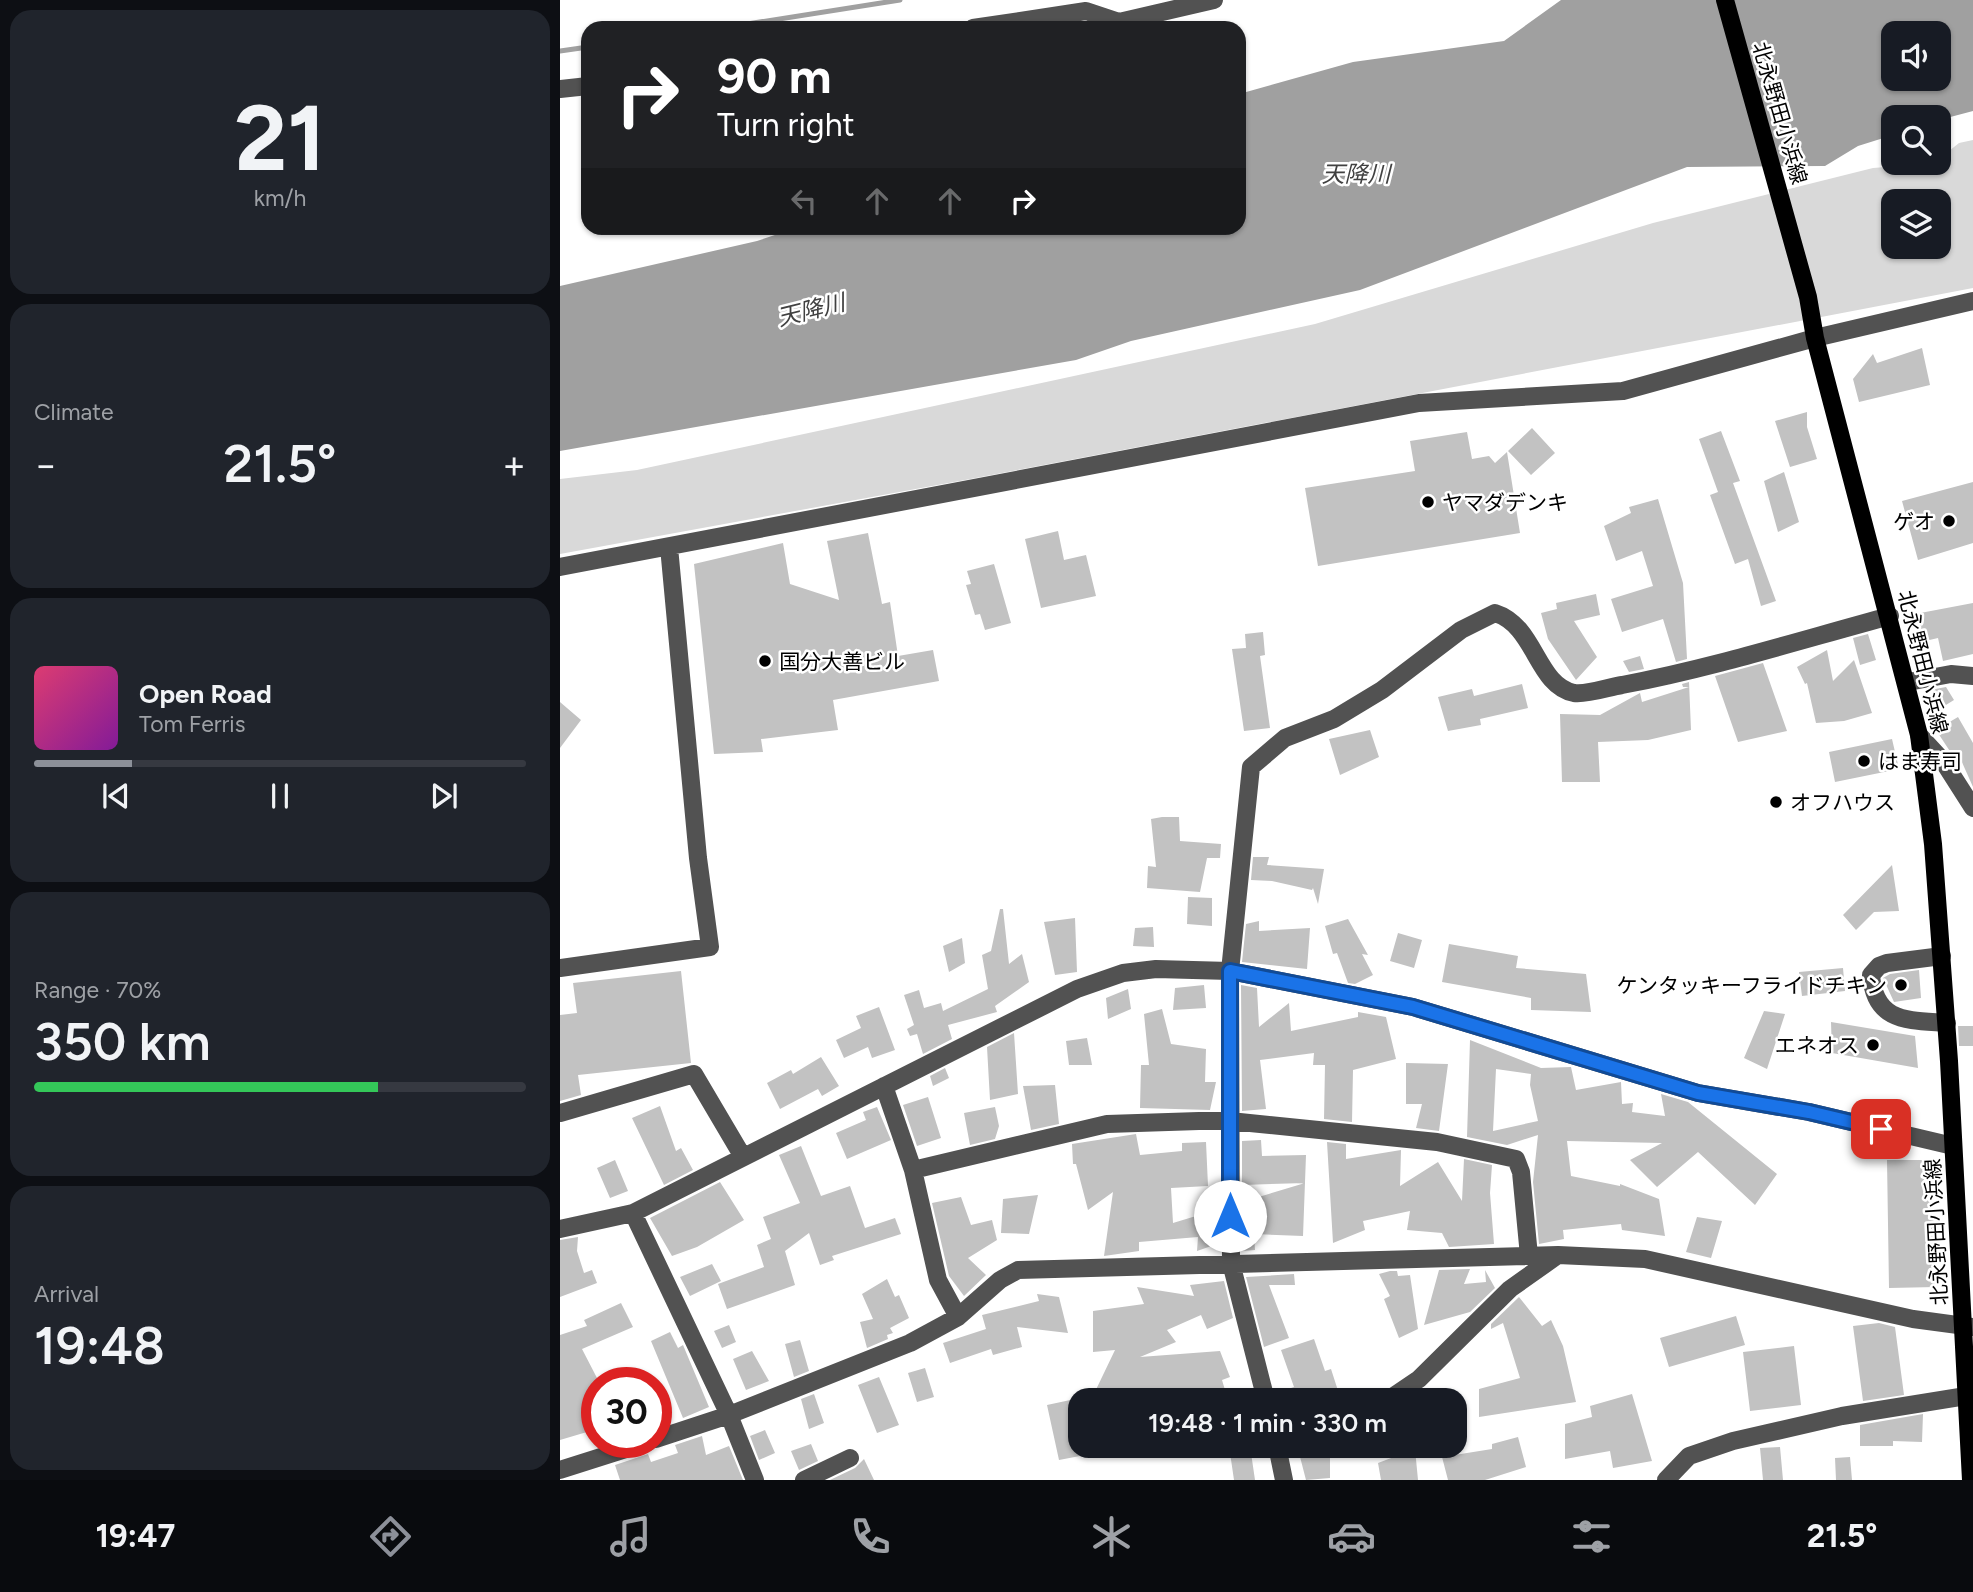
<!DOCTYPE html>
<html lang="en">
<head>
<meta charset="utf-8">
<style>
  body { margin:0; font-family:Figtree,"Noto Sans JP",sans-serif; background:#20242c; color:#f1f3f6; height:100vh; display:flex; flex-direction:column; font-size:26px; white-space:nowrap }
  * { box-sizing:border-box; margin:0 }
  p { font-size:23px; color:#9ea1a6 }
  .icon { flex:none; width:38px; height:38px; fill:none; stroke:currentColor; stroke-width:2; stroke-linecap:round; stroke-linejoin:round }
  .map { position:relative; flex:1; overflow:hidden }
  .details { display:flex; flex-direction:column; gap:10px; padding:10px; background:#0d0f14; width:560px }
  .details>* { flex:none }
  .hud { position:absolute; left:21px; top:21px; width:665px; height:214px; border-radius:21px; box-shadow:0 2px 5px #0004; background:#202124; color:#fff; overflow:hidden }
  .controls { position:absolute; left:1321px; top:21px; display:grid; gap:14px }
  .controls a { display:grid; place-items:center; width:70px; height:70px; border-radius:14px; background:#171b24; box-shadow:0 2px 5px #0004; font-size:35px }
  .speed { position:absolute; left:21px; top:1367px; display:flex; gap:14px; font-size:35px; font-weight:700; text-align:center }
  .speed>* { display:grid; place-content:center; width:91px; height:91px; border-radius:50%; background:#171b24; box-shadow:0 2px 5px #0004; line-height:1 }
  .speed .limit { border:10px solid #d22; background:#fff; color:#111 }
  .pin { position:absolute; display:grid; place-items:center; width:60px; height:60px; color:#fff; margin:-30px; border-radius:14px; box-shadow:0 4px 10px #0006 }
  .me { position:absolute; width:77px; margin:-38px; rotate:0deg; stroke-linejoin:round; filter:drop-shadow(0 0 5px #0008) }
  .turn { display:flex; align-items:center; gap:24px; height:147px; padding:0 21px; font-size:32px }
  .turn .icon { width:91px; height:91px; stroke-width:2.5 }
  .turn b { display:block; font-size:49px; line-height:60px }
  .lanes { display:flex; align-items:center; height:66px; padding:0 21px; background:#0003; justify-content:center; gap:35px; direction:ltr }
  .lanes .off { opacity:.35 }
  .big { font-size:52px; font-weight:600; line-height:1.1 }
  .details .card { flex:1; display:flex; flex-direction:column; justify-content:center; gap:10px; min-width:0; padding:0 24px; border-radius:21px; background:#20242c }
  .details .dial { align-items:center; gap:0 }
  .dial b { font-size:91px; line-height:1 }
  .song { display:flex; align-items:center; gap:21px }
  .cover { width:84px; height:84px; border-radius:10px; background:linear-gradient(135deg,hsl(340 70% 55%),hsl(290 70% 35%)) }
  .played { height:7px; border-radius:4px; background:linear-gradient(90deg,#8c9099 20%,#363941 20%) }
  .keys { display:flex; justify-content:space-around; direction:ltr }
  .heat { display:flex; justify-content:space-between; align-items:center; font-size:38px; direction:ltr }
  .charge { height:10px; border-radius:5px; background:linear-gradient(90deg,#34c759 70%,#363941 0) }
  .trip { position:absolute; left:508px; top:1388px; width:399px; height:70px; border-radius:21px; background:#171b24; box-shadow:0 2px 5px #0004; font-weight:600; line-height:70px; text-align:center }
  .tabs { display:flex; height:112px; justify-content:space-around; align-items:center; background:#090b0e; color:#9ea1a6 }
  .tabs .icon { width:49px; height:49px }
  .tabs .current { color:#8c9099 }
  .tabs b { font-size:32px; color:#f1f3f6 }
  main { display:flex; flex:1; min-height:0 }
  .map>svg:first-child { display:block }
  .green { fill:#d9d9d9; fill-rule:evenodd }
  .water { fill:#a0a0a0; fill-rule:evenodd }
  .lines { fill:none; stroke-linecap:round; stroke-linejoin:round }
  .stream { stroke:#a0a0a0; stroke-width:5 }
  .building { fill:#c2c2c2; fill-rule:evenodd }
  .minor { stroke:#525252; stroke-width:18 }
  .major { stroke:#000; stroke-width:18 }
  .route-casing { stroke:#114b97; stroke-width:18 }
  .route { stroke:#1a73e8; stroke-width:12 }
  .poi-dot { fill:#000; stroke:#fff; stroke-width:2.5 }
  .labels { text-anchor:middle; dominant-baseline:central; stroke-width:5; stroke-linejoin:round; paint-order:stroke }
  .street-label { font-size:21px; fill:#000; stroke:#fff }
  .poi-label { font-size:21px; fill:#000; stroke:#fff; text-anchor:start }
  .water-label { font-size:23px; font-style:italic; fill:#414141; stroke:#fff }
</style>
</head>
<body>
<main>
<section class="details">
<div class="card dial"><b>21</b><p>km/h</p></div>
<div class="card"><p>Climate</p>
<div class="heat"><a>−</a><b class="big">21.5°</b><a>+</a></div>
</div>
<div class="card">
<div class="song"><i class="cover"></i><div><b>Open Road</b><p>Tom Ferris</p></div></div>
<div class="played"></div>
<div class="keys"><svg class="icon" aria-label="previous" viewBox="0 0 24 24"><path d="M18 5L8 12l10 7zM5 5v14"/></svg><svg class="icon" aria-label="pause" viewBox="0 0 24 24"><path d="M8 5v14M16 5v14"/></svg><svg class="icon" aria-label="next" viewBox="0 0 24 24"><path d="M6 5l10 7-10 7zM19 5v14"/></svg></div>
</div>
<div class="card"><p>Range · 70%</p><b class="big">350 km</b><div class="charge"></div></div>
<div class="card"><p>Arrival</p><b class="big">19:48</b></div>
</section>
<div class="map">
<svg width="1413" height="1480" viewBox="0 0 1413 1480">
  <rect width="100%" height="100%" fill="#fff"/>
  <path class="green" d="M1413 140V288L405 480 0 554V479L77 470 755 324 1093 223 1313 168 1379 163V159L1399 143ZM1334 201H1379V247H1334Z"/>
  <path class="water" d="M1001 0H1413V111L1379 120V117H1334L1333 135 1298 146 1265 166 1127 167 800 290 571 341 516 360 0 451V286L197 241 236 228H679V94L793 62 944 41ZM1334 33H1379V79H1334Z"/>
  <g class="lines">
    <path class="stream" d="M162 28 340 0
      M0 51 28 47"/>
  </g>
  <path class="building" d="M1362 348 1370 385 1299 402 1293 379 1313 354 1317 363Z
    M1247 412V427L1257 459 1230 467 1215 421Z
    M972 428 995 453 971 475 948 451Z
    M1161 431 1180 481 1173 483 1216 601 1201 606 1188 559 1175 564 1150 495 1158 492 1139 439Z
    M907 432 912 459 929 456 935 463 947 452 960 533 758 566 745 488 855 471 850 441Z
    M1224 472 1239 522 1218 532 1204 481Z
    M1413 482V543L1358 560 1342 501Z
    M1098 499 1123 583 1127 659 1116 662 1103 619 1062 632 1051 599 1093 586 1082 551 1056 561 1044 526 1071 513 1069 507Z
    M498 531 504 560 526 555 536 596 481 608 465 539Z
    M308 533 322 604 330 602 338 656 373 650 379 681 273 700 278 730 201 739 203 752 154 754 134 564 223 543 230 584 279 600 267 541Z
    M434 564 451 623 425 630 420 614 415 615 406 585 411 584 407 571Z
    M1036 594 1040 615 1014 621 1037 657 1016 680 988 639 981 613 997 609 996 603Z
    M1413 603V654L1383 661 1378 638 1361 642 1355 614Z
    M703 632 705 655 700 656 710 728 684 731 672 649 686 648 685 634Z
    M1308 634 1316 660 1300 665 1293 638Z
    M1267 650 1273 681 1294 660 1312 713 1284 721 1256 723 1247 683 1245 684 1237 667Z
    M1080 656 1084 669 1069 672 1063 661Z
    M1203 663 1227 731 1178 742 1155 676Z
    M1129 682 1131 730 1088 740 1038 742 1040 782H1002L1000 714 1040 715 1080 693 1082 702 1129 687H1123L1122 684Z
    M962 684 968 708 920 719 921 725 888 731 878 697 912 689 914 696Z
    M1386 687 1394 700 1381 708 1370 690Z
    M0 702 21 720 0 748Z
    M1398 717 1413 743V787L1401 760 1397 762 1376 730Z
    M810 730 819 757 780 775 769 739Z
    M1332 739 1339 769 1275 782 1269 752Z
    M602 817H619L620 841 661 844 660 858H647L640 892 587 888 588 866 596 867 591 819Z
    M693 857H709L707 865 764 869 758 904 753 888 752 890 712 881 691 880Z
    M1332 865 1339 911 1314 912 1296 930 1283 915Z
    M628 897 652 898V926L627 924Z
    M440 909H443L449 964 462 954 469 982 435 1006 437 1012 388 1025 392 1039 363 1054 357 1034 350 1036 347 1029 354 1025 344 995 359 990 364 1008 381 1003 383 1011 428 989 422 955 431 951Z
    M515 918 517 972 495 975 484 922Z
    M788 919 808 955 802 954 813 975 795 984 788 983 777 953 773 954 765 926Z
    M699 921V931L750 928 747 969 682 962 686 924Z
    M593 927 594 947 573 946 575 928Z
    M838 933 862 940 854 968 830 961Z
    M402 938 405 963 389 972 383 946Z
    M889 944 958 956 956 968 1026 974 1031 1012 971 1010V998L882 982Z
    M1283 968 1285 991 1242 996 1239 972Z
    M1359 970 1361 998 1334 1002 1323 978 1330 974Z
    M121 971 131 1063 18 1075 21 1095 0 1101V1015L17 1013 13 983Z
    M644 985 646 1008 613 1010 615 988Z
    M681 985 697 988 699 1027 729 1003 731 1031 798 1017V1012L826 1017 836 1059 793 1070 792 1122 764 1119 765 1065H753L754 1053 700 1060 706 1109 682 1111Z
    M568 989 571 1009 548 1019 546 998Z
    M319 1007 335 1050 312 1058 308 1047 284 1058 276 1040 301 1028 296 1016Z
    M602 1009 611 1044 646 1049 645 1082H656L650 1110 580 1108 581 1065H589L584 1014Z
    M1204 1011 1225 1014 1207 1069 1184 1058Z
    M1271 1022 1355 1036 1358 1068 1272 1053Z
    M1398 1026H1413V1046H1399Z
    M454 1033 458 1094 430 1100 427 1047Z
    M527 1038 532 1065H509L506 1041Z
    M910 1040 981 1068 1011 1067 1016 1090 1061 1082 1062 1104 1073 1103 1072 1112 1105 1116 1101 1094 1128 1102 1217 1174 1195 1205 1138 1152 1097 1187 1070 1160 1102 1143 1007 1141 1011 1176 1060 1186V1184L1099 1199 1105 1236 1062 1230 1061 1224 1003 1230 1004 1239 979 1244 973 1182 978 1135 947 1145 907 1137ZM936 1069 971 1074 970 1085 978 1121 933 1131Z
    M261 1057 279 1086 262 1096 258 1089 220 1109 207 1083 231 1070 233 1074Z
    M846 1063 888 1064 879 1131 856 1128 862 1104H846Z
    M385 1068 389 1078 373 1086 370 1076Z
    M495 1085 499 1124 471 1130 463 1086Z
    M368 1097 381 1138 357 1146 343 1105Z
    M100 1106 116 1151 121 1148 133 1170 104 1185 72 1118Z
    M317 1107 331 1140 287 1159 276 1133 306 1120 303 1112Z
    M435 1107 439 1126 435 1139 410 1145 404 1113Z
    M576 1134 580 1155 622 1151V1143L646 1142 648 1186 611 1188 613 1223 659 1209 660 1243 637 1251 638 1237 579 1242V1251L544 1256 553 1192 528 1210 516 1164H513L512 1144Z
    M701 1140 702 1156 746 1155 743 1236 694 1234 695 1250 682 1251V1202L745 1183 682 1185V1141Z
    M767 1142 786 1144V1159L841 1150 840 1186 878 1162 902 1201 904 1159 932 1165 930 1193 934 1244 889 1247 882 1233 847 1230 850 1211 803 1221 805 1230 773 1243Z
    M241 1146 261 1196 290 1186 305 1228 335 1218 341 1234 272 1256 274 1260 260 1265 249 1233 225 1251 235 1285 167 1309 158 1284 204 1267 197 1245 211 1239 203 1217 240 1203 219 1155Z
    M55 1160 68 1191 50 1198 37 1168Z
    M1327 1160H1373L1376 1287 1329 1288Z
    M160 1182 184 1220 137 1247 112 1256 90 1218Z
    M478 1195 469 1234 441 1233 443 1199Z
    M401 1197 411 1225 432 1220 437 1240 408 1258 426 1275 404 1296 389 1276 372 1203Z
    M1137 1217 1162 1221 1151 1258 1126 1252Z
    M18 1237 17 1251 24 1273 32 1270 37 1283 0 1297V1240Z
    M152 1264 161 1281 130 1296 120 1277Z
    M910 1269 904 1284 926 1282 925 1270 935 1288 910 1312 864 1325 879 1270Z
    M830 1271H837L838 1276 850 1275 858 1329 839 1338 824 1299 830 1296 819 1274Z
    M734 1274 735 1285H709L729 1338 704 1347 686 1277Z
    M327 1279 335 1297 339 1295 349 1318 330 1328 333 1333 327 1335 328 1339 307 1348 300 1322 313 1319 302 1294Z
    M664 1281 673 1318 647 1329 641 1315 607 1330 616 1342 580 1357 660 1351 670 1377 662 1380 668 1400H531L555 1350 533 1352V1311L584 1304 577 1287 634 1296 630 1285Z
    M477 1294 499 1297 508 1333 457 1327 462 1347 433 1355 431 1349 390 1363 383 1343 426 1329 422 1315 479 1301Z
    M959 1297 982 1326 991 1320 1003 1346 1016 1402 919 1417V1389L960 1378 943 1323 931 1329V1324Z
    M61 1303 73 1327 22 1349 37 1378V1429L0 1440V1335L27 1326 24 1320Z
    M1176 1316 1185 1345 1109 1367 1100 1338Z
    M1319 1323 1335 1327 1344 1395 1303 1401 1293 1326Z
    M169 1325 176 1342 162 1348 154 1331Z
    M110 1332 118 1348 123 1345 149 1407 123 1418 91 1341Z
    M754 1339 765 1371 771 1369 781 1400H717L716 1393 734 1387 721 1350Z
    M240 1340 249 1371 234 1377 225 1344Z
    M1234 1346 1241 1405 1190 1411 1183 1352Z
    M192 1351 209 1381 186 1390 173 1359Z
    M365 1368 374 1397 357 1402 348 1373Z
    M319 1377 339 1425 317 1433 298 1385Z
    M254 1394 264 1423 249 1429 241 1399Z
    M1072 1394 1092 1461 1053 1468 1050 1451 1005 1459V1424L1032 1417 1030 1406Z
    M515 1399 520 1422V1456L499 1460 487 1405Z
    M1363 1414 1362 1442 1333 1441V1446H1300V1425Z
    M205 1430 215 1453 199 1460 190 1436Z
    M142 1436 146 1455 169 1446 183 1480H60L55 1465 88 1454 91 1462 118 1453 115 1445Z
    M958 1437 966 1467 925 1480H888L882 1457 932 1449V1444Z
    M251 1444 258 1461 239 1470 231 1451Z
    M669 1446H690L695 1480H674Z
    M747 1446H770V1478L746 1480 738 1449Z
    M1220 1447 1223 1480H1203L1200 1448Z
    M855 1449 858 1480H821L818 1463Z
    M1290 1457 1292 1480H1276L1275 1458Z
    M304 1459 314 1480H270L295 1468Z"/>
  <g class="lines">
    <path class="minor" d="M413 28 526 11 559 22 654 0
      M0 89 28 86
      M0 567 859 403 1063 391 1255 338 1413 301
      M1348 682 1391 674 1413 676
      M1359 735 1383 761 1413 808
      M1382 956 1327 963 1319 966 1311 975C1315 1023 1348 1020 1387 1023
      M0 968 150 947 138 858 109 547
      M324 1086 353 1170 378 1280 398 1317
      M0 1113 134 1074 183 1157
      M353 1170 547 1124 639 1121H670L877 1142 956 1159 961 1172 969 1256
      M73 1213 169 1415 195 1480
      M0 1229 73 1213 517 989 563 973 596 969 670 971 853 1007 1138 1093 1249 1112 1393 1146
      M706 1400 671 1263 670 971 691 767 725 738 774 719 822 690 901 630 935 613C976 626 976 685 1014 693 1027 695 1049 687 1062 685 1152 668 1241 640 1330 616
      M828 1400 859 1379 950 1289 998 1255
      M96 1439 169 1415 350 1343 398 1317 440 1280 458 1270 998 1255 1085 1259 1353 1319 1413 1327
      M717 1446 724 1480
      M0 1470 88 1442
      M244 1480 290 1458
      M1106 1480 1129 1456 1173 1441 1282 1416 1406 1396"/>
    <path class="major" d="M1165 0 1248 297 1255 338 1359 735 1373 844 1389 1061 1411 1480"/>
  </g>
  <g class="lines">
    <defs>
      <path id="route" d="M670 1216V971L853 1007 1138 1093 1249 1112 1321 1129"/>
    </defs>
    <use href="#route" class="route-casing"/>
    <use href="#route" class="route"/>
  </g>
  <g class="poi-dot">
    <circle cx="868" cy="502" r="7"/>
    <circle cx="1389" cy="521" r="7"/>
    <circle cx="205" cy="661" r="7"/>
    <circle cx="1304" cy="761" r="7"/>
    <circle cx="1216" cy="802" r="7"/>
    <circle cx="1341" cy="985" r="7"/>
    <circle cx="1313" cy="1045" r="7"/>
  </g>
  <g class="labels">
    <g class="street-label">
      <text transform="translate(1220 113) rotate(74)">北永野田小浜線</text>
      <text transform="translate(1363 662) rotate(76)">北永野田小浜線</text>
      <text transform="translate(1376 1232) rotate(-93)">北永野田小浜線</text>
    </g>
    <g class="poi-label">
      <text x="882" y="502">ヤマダデンキ</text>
      <text x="1375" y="521" text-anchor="end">ゲオ</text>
      <text x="219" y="661">国分大善ビル</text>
      <text x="1318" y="761">はま寿司</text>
      <text x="1230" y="802">オフハウス</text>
      <text x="1327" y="985" text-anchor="end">ケンタッキーフライドチキン</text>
      <text x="1299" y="1045" text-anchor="end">エネオス</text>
    </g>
    <g class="water-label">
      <text x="796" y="174">天降川</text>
      <text transform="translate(251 310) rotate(-14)">天降川</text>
    </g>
  </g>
</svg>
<div class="controls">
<a><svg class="icon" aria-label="sound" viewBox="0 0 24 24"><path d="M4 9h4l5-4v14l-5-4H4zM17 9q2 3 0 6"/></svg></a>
<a><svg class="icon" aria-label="search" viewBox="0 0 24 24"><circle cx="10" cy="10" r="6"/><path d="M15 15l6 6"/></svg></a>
<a><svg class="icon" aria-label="layers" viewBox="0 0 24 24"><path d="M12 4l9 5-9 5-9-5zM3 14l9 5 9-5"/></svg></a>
</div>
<div class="speed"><div class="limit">30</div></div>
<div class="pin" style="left:1321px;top:1129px;background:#d93025"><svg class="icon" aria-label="arrive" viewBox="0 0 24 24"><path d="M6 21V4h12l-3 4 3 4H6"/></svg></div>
<svg class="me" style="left:670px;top:1216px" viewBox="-20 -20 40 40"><circle r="19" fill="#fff"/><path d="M0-13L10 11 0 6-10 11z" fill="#1a73e8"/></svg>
<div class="trip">19:48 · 1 min · 330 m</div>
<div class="hud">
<div class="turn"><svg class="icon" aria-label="right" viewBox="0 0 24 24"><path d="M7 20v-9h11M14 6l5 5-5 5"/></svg><div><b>90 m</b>Turn right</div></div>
<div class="lanes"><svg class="icon off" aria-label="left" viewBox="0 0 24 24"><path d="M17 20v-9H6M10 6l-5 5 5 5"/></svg><svg class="icon off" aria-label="ahead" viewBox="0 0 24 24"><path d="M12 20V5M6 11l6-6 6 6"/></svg><svg class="icon off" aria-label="ahead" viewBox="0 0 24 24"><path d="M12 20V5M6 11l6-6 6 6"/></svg><svg class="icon" aria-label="right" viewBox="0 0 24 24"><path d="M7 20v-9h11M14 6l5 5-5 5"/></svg></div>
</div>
</div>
</main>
<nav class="tabs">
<b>19:47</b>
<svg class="icon current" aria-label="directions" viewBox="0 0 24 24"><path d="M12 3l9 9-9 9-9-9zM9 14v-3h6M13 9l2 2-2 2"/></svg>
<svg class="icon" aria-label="music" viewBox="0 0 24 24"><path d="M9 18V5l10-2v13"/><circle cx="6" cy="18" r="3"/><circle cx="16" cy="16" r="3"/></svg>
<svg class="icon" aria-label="phone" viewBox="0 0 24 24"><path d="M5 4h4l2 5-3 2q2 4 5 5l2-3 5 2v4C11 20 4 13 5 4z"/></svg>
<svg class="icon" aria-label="climate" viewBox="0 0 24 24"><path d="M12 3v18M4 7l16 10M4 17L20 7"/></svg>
<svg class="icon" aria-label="car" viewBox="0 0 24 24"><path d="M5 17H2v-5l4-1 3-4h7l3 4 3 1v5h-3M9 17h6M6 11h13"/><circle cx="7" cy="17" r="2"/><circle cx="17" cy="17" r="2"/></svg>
<svg class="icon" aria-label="filters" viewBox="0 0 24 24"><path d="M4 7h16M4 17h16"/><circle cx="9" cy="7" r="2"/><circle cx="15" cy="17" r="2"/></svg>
<b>21.5°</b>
</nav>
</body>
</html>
